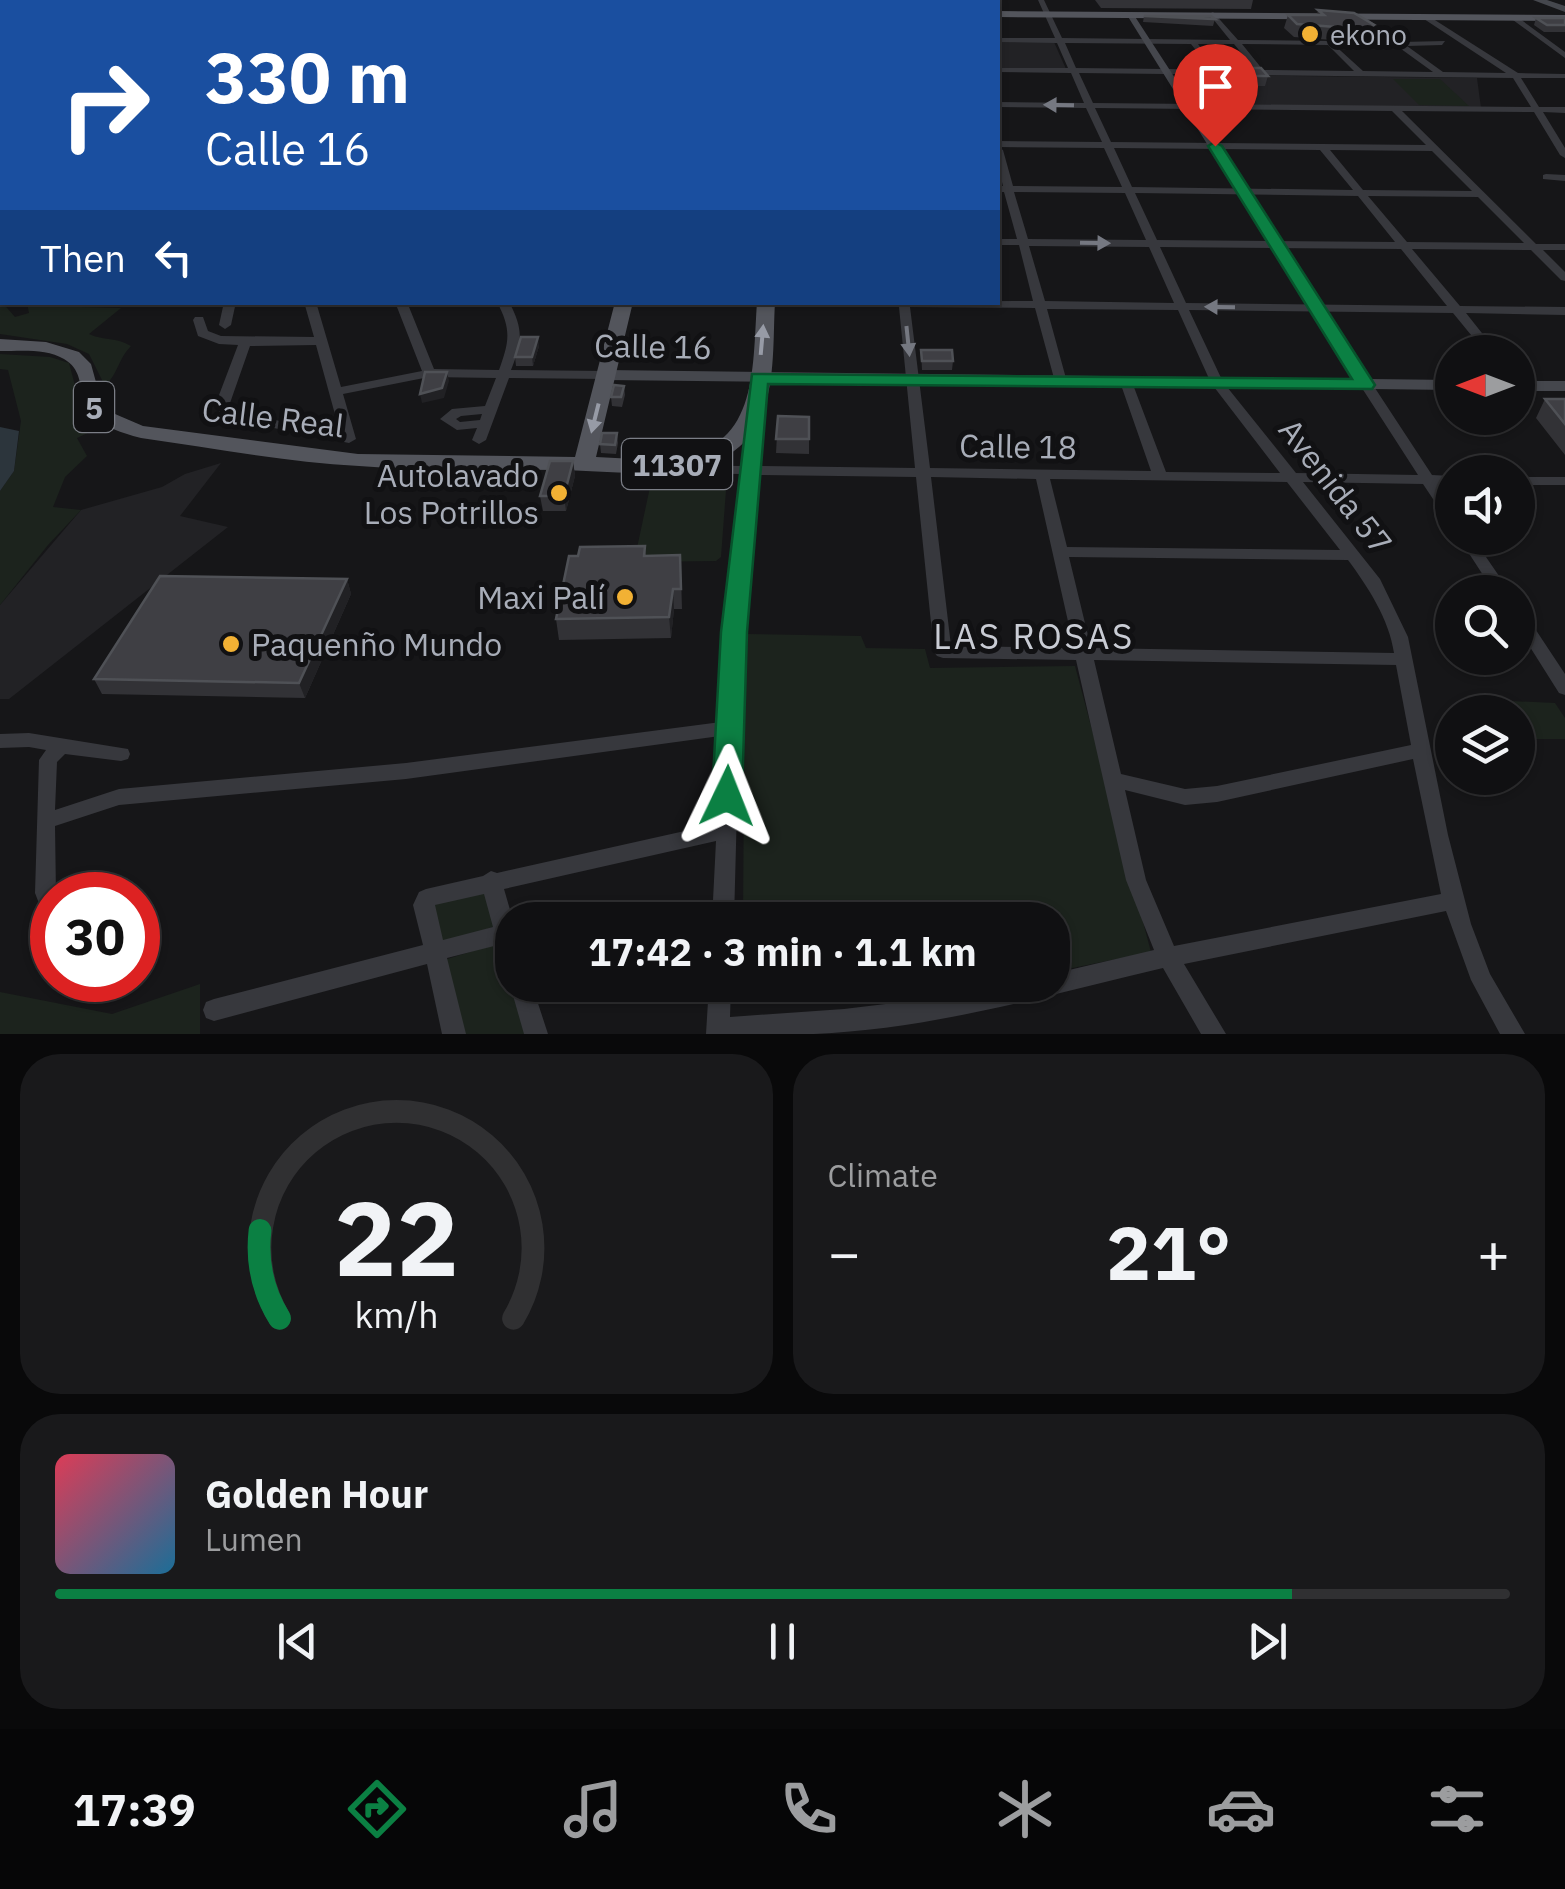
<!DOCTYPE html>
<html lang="en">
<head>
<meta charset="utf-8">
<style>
  body { margin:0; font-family:"IBM Plex Sans",sans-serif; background:#19191b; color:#f1f3f6; height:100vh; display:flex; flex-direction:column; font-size:38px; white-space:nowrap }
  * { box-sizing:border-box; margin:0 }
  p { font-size:32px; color:#9c9d9f }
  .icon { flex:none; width:55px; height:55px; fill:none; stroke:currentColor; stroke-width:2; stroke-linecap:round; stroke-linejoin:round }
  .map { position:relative; height:1034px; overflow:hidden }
  .panel { display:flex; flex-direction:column; gap:20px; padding:20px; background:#09090a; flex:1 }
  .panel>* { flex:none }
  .guide { position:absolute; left:0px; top:0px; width:1000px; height:305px; box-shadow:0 2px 8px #0004,0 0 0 2px #303032; background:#1a4fa0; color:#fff; overflow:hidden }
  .needle { width:65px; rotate:270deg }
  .tools { position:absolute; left:1435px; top:335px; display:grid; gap:20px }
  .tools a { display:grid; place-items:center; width:100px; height:100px; border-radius:50%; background:#101012; box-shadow:0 2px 8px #0004,0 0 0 2px #303032; font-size:50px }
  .speed { position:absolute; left:30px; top:872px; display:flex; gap:20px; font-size:50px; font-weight:700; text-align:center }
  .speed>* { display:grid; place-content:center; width:130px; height:130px; border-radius:50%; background:#101012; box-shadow:0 2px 8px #0004,0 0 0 2px #303032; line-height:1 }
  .speed .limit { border:15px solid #d22; background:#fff; color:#111 }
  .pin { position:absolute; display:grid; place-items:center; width:85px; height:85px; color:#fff; margin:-102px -42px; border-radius:50% 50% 50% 0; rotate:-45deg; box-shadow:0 0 10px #0007 }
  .pin .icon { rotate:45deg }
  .me { position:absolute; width:110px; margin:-55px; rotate:2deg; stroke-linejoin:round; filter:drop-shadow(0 0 8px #0008) }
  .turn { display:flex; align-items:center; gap:35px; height:210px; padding:0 40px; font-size:45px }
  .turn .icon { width:130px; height:130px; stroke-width:2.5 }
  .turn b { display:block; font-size:70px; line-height:85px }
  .then { display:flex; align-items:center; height:95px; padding:0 40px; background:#0003; gap:20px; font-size:38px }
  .big { font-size:75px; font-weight:800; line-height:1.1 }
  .panel .widget { flex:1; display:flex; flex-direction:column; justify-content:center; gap:15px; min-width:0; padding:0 35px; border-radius:40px; background:#19191b }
  .panel .dial { align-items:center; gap:0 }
  .dial svg { height:260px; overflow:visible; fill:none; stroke:#303032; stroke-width:7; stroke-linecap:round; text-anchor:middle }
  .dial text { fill:#f1f3f6; stroke:none }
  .song { display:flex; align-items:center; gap:30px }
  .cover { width:120px; height:120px; border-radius:15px; background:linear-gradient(135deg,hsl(350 70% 55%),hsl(200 70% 35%)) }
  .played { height:10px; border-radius:5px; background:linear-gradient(90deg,#0b8043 85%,#303032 85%) }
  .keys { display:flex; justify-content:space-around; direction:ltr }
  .heat { display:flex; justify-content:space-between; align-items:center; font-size:55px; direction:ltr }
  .panel .tiles { flex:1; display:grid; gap:20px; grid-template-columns:1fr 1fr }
  .widget:last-child { grid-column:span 2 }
  .trip { position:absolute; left:495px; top:902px; width:575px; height:100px; border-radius:40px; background:#101012; box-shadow:0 2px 8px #0004,0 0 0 2px #303032; font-weight:800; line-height:100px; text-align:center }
  .dock { display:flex; height:160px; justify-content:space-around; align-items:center; background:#060607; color:#9c9d9f }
  .dock .icon { width:70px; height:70px }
  .dock .active { color:#0b8043 }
  .dock b { font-size:45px; color:#f1f3f6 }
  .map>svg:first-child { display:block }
  .built { fill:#222225 }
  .green { fill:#1c231d }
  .water { fill:#2c353c }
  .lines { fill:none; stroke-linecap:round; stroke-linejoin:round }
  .street { fill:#37383d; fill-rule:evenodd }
  .secondary { fill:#45474d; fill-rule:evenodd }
  .primary { fill:#53555c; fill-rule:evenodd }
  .wall { fill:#323236 }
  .shaded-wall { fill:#212124 }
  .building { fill:#3f3f44; stroke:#4f5156; stroke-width:2.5 }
  .oneway { fill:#757881 }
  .oneway2 { fill:#979ba6 }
  .route { fill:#0b8043; stroke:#07532c; stroke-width:2.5 }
  .poi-dot { fill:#f2b134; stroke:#111113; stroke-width:4 }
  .labels { text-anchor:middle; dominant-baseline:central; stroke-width:10; stroke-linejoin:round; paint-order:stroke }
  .far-poi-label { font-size:28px; fill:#a8adb8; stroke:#111113; text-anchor:start }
  .shield { fill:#111113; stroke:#7b7e86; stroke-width:2.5 }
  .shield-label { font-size:30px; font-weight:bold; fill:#a8adb8 }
  .street-label { font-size:32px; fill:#a8adb8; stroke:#111113 }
  .poi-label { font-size:32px; fill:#a8adb8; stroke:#111113; text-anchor:end }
  .neighbourhood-label { font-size:35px; letter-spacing:2.5px; fill:#c9ccd4; stroke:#111113 }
</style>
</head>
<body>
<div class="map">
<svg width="1565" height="1034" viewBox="0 0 1565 1034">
  <rect width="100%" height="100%" fill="#161618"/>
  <path class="built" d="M998 42H1054L1066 69 998 68Z
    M1209 75 1477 78 1481 108 1220 105 1208 86H1217Z
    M221 463 180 516 228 527 9 699H0V605L81 510 162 487 185 474Z"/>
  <path class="green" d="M1393 79H1440L1469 106 1419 105Z
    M0 300 15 317 29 313 27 303H85L82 307 121 308 89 334C104 341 116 337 131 346 118 359 118 374 105 386L89 354 67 344 0 334Z
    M0 354 50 357 69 363 82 412 96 429 77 438 87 456 65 477 53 507 81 510 48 545 0 605V491L14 471 21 421 8 370 0 369Z
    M653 473H717L727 477 721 557 716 561 634 562Z
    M745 634 861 636 866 648 925 649 930 668 1075 666 1151 952 1053 972 1052 920H743Z
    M1489 700 1555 703 1565 718V739H1518V712H1494Z
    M485 886 496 926 443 944 432 906Z
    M502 942 530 1034H463L444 960Z
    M200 984V1034H0V992L112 1014Z
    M743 985H985L856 1003 742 1004Z"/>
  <path class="water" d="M0 427 19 431 14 471 0 491Z"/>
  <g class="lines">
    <path class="street" d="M18 0H26L23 2Z
      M194 0H200L199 2H193Z
      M301 0H310L313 2H304Z
      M557 0H629L633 2H554Z
      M869 0H875L876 2H869Z
      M953 0H959L961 2H954Z
      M1038 0H1044L1062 38 1230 40 1209 14 1213 12 1238 40 1330 41 1363 71 1433 72 1397 46 1363 47 1366 43 1391 42 1357 18 1360 14 1401 42 1445 41 1442 45 1407 46 1443 72 1506 73 1424 19 1427 15 1518 73 1565 74V78H1521L1539 107H1565V113L1543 112 1565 148V158L1560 155 1534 112 1402 111 1536 244H1565V250H1543L1565 272V281L1561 280 1531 250 1412 249 1460 306 1565 307V315L1466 313 1497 352H1485L1453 313 1189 310 1223 382 1296 473 1418 475 1360 385 1366 381 1371 382 1432 475 1452 476V484H1438L1452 506V522L1447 520 1423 484 1303 482 1380 579 1408 637 1448 835 1471 924 1490 974 1525 1034H1500L1471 980 1446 911 1184 964 1226 1034H1201L1163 968C1049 995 932 1029 814 1034 779 1034 742 1034 706 1034L709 985H731L730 1017 844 1009 927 999 1002 985H1052V974L1154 950 1126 880 1076 660 943 658 937 656 934 652 916 477 755 475 741 658 734 920H712L716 841 504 889 513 920 512 965 504 962 498 945 447 958 466 1034H442L427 964 214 1021 206 1018 203 1010 206 1002 214 999 423 945 413 905 419 892 426 889 483 876 491 871 497 873 716 824 720 736 406 779 119 805 55 826 56 895H52V921L45 919 35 893 39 760 46 750 29 747 0 748V734L29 733 128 749 130 754 128 759 121 761 65 754 57 762 55 810 119 789 406 763 721 722 723 658 741 474 662 473 655 469 662 465 742 466 746 417 753 413 760 417 756 466 915 468 899 307 788 306 783 302 1033 301 1019 245H998V239H1017L1004 192H998V186H1003L998 166V147L1003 150 1013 186 1122 187 1104 148 998 147V141L1102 142 1086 108 998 107V102L1084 103 1071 73 998 72V68H1068L1057 43 998 42V38H1055ZM1065 43 1191 44 1206 63 1210 61 1198 44H1234L1255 70 1076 68ZM1242 44 1328 45 1354 71 1263 70ZM1079 73 1513 78 1531 107 1093 103ZM1095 108 1392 111 1426 145 1111 142ZM1114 148 1320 150 1353 190 1132 187ZM1330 150 1432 151 1472 191 1363 190ZM1014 192 1125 193 1146 240 1028 239ZM1135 193 1358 196 1395 242 1157 240ZM1368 196 1478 197 1524 243 1407 242ZM1029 246 1149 247 1174 303 1045 301ZM1160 247 1401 249 1447 306 1186 303ZM910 307 1035 308 1055 382 1061 386 1067 382 1047 309 1178 310 1211 383 1280 473 1166 472 1132 382 1126 378 1120 382 1151 471 930 468ZM931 477 1036 479 1074 648 951 646ZM1050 479 1287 482 1340 550 1067 547ZM1069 557 1348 560C1368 587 1389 619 1394 653L1091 648ZM1094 660 1396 665 1411 745 1217 786 1185 789 1121 774ZM1413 759 1441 894 1174 946 1146 880 1125 790 1185 805 1217 802ZM484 894 493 927 443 940 435 905Z
      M0 5H2V9H0Z
      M1516 16 1565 52V58L1513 20Z
      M0 36H2V41H0Z
      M2 127V133L0 134V128Z
      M1546 174 1565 175V181L1543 179V175Z
      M0 212H2V218L0 219Z
      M224 302H236L231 325 225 329 219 325Z
      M304 302H316L341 387 422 371 395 302H407L434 369 499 370C509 342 512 330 497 302H509C524 330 522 342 511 370L606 371 612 375 606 379 509 378 486 440 479 444 472 440 477 428 457 430 440 419 452 409 485 406 496 378 429 377 343 394 356 439 349 443 344 442 342 437H314L221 416 216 403 238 345 219 344 198 336 193 320 195 317H203L208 331 221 336 314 337ZM316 345 339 429H314L232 410 230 403 250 346ZM482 414 480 420 460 422 456 419 461 416Z
      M1518 477H1565V485H1518Z
      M1459 538H1473L1510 592H1494Z
      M1518 610 1524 612 1565 674V695L1559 693 1518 628Z
      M512 979V985H532L548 1034H524L510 985Z"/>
    <path class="secondary" d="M786 0H796V2H787Z
      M1533 0H1547L1565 6V12Z
      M1132 12 1371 379 1452 380V390L606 380 597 375 606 370 1353 379 1127 15Z
      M1518 381H1565V391H1518Z"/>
    <path class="primary" d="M998 11 1565 15V21L998 17Z
      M615 302H633L596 457C620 458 644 460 667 459 759 452 752 372 757 302H775C772 350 779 419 734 451 686 484 611 470 556 470 491 469 424 471 359 466 286 462 213 448 141 438 56 417 98 379 64 359 46 348 20 351 0 351V339L46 342 79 352 91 364 102 404 108 411 143 426 358 454 575 457Z"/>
  </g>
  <path class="wall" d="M1095 0H1253L1251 9 1101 8Z
    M1318 10 1376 26 1372 39 1358 42 1294 37 1284 28 1288 15H1317Z
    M1144 16 1215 19 1213 26 1143 22Z
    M1536 18H1565V32H1544L1534 25Z
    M1222 68 1268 76 1265 86H1225L1219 78Z
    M539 346 533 366H516L515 357Z
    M921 350 953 361 952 370H922Z
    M624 386 625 395 622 407 612 406 611 397Z
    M1545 399H1565V455L1536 418Z
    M778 416 809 417V454L776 453Z
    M617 433 618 443 616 454 601 453 600 444Z
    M573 461 575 476 566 511H543L540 496Z
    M645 546 646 556 681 576 682 609H674L671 638 559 640 556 619 578 556Z
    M347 579 351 594 305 698 102 694 94 679Z"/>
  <path class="shaded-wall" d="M1376 26 1372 39 1358 42 1362 29Z
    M538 337 539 346 533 366 532 357Z
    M447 372 449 381 444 398 422 403 420 394Z
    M573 461 575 476 566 511 564 496Z
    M347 579 351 594 305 698 299 683Z
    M673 589 674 609 671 638 669 617Z"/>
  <path class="building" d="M755 0H777V2H755Z
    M1318 10 1354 13 1376 26 1362 29 1297 24 1288 15H1324Z
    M1144 16H1211L1215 19Z
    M1536 18H1565V25H1547Z
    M1222 68H1261L1268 76H1228Z
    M521 337H538L532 357H515Z
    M1457 345H1493L1499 352H1463Z
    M921 350H952L953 361H922Z
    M425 372H447L442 388 420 394Z
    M614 385 624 386 621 397H611Z
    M1545 399H1565V424Z
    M778 416 809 417V439H776Z
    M602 433H617L615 445 600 444Z
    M550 461H573L564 496H540Z
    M645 546 644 556 680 555 681 589H673L669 617 556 619 569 556H578L580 547Z
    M160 576 347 579 299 683 94 679Z"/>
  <defs><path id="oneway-solid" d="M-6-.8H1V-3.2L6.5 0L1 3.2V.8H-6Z" transform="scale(2.5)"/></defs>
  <g class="oneway">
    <use href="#oneway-solid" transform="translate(1059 105) rotate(-179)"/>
    <use href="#oneway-solid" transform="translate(1095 243) rotate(1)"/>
    <use href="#oneway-solid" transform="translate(1220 307) rotate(-179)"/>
    <use href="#oneway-solid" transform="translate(908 341) rotate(84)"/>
  </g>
  <g class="oneway2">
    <use href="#oneway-solid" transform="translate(762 340) rotate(-85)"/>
    <use href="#oneway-solid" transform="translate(595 418) rotate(104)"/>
  </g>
  <path class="route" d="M1215 142 1222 146 1375 385 1372 389 768 384 747 632 742 796 737 804 727 808 717 804 712 796 721 632 752 374 1352 379 1208 146Z"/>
  <g class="poi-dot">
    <circle cx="1310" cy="34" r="10"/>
    <circle cx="559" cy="493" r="10"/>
    <circle cx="625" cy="597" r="10"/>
    <circle cx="231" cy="644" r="10"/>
  </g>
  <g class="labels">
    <g class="far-poi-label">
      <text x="1330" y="34">ekono</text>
    </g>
    <g class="shield">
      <rect x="74" y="382" width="40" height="50" rx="8"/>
      <rect x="622" y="439" width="110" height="50" rx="8"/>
    </g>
    <g class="shield-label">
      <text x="94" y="407">5</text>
      <text x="677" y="464">11307</text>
    </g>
    <g class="street-label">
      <text transform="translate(653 346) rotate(1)">Calle 16</text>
      <text transform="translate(273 417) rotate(7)">Calle Real</text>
      <text transform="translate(1018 446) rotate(1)">Calle 18</text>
      <text transform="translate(1336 486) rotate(52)">Avenida 57</text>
    </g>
    <g class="poi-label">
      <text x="539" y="475">Autolavado<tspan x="539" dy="37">Los Potrillos</tspan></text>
      <text x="605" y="597">Maxi Palí</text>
      <text x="251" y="644" text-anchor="start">Paquenño Mundo</text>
    </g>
    <g class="neighbourhood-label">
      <text x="1034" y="636">LAS ROSAS</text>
    </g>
  </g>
</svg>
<div class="tools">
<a><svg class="needle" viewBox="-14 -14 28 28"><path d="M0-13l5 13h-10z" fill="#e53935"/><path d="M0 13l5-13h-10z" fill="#9c9d9f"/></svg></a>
<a><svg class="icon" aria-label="sound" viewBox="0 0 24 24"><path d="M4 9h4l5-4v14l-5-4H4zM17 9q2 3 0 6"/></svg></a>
<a><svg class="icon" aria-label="search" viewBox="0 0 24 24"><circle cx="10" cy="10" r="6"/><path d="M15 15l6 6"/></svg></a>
<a><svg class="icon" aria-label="layers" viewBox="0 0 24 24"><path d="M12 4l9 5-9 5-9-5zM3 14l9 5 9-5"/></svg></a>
</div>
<div class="speed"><div class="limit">30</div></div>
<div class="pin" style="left:1215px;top:146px;background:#d93025"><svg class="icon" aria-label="arrive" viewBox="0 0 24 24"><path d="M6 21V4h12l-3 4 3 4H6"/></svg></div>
<svg class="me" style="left:727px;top:796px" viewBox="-20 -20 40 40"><path d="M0-17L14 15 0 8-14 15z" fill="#0b8043" stroke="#fff" stroke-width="4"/></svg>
<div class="trip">17:42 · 3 min · 1.1 km</div>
<div class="guide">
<div class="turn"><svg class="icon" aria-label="right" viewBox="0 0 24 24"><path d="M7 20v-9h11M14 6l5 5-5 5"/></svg><div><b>330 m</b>Calle 16</div></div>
<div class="then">Then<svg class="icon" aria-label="left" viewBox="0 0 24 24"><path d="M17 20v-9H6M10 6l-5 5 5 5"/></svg></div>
</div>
</div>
<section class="panel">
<div class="tiles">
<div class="widget dial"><svg viewBox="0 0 100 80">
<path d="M14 69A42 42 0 1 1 86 69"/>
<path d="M14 69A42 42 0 0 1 8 42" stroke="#0b8043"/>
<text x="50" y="56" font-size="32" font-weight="700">22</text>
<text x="50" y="72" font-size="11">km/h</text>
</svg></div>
<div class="widget"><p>Climate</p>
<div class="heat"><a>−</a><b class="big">21°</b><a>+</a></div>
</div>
<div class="widget">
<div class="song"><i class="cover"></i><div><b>Golden Hour</b><p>Lumen</p></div></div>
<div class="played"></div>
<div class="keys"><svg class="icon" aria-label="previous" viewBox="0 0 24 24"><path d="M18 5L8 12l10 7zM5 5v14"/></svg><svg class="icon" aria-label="pause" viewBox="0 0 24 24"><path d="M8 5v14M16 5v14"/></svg><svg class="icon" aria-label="next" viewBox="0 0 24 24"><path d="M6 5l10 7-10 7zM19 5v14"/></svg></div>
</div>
</div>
</section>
<nav class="dock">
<b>17:39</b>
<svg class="icon active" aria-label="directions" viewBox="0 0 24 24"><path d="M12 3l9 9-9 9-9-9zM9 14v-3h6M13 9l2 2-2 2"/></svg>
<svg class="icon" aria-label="music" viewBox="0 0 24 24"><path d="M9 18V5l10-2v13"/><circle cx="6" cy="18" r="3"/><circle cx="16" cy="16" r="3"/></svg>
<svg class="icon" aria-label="phone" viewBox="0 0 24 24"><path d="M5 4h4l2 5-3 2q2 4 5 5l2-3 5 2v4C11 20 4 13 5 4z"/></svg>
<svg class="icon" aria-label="climate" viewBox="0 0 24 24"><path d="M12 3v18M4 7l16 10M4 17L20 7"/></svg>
<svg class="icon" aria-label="car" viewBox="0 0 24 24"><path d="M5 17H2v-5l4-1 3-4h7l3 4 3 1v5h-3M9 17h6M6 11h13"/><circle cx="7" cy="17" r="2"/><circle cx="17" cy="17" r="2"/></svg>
<svg class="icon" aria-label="filters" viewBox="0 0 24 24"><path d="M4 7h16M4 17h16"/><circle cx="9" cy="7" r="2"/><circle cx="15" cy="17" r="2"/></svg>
</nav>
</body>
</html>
